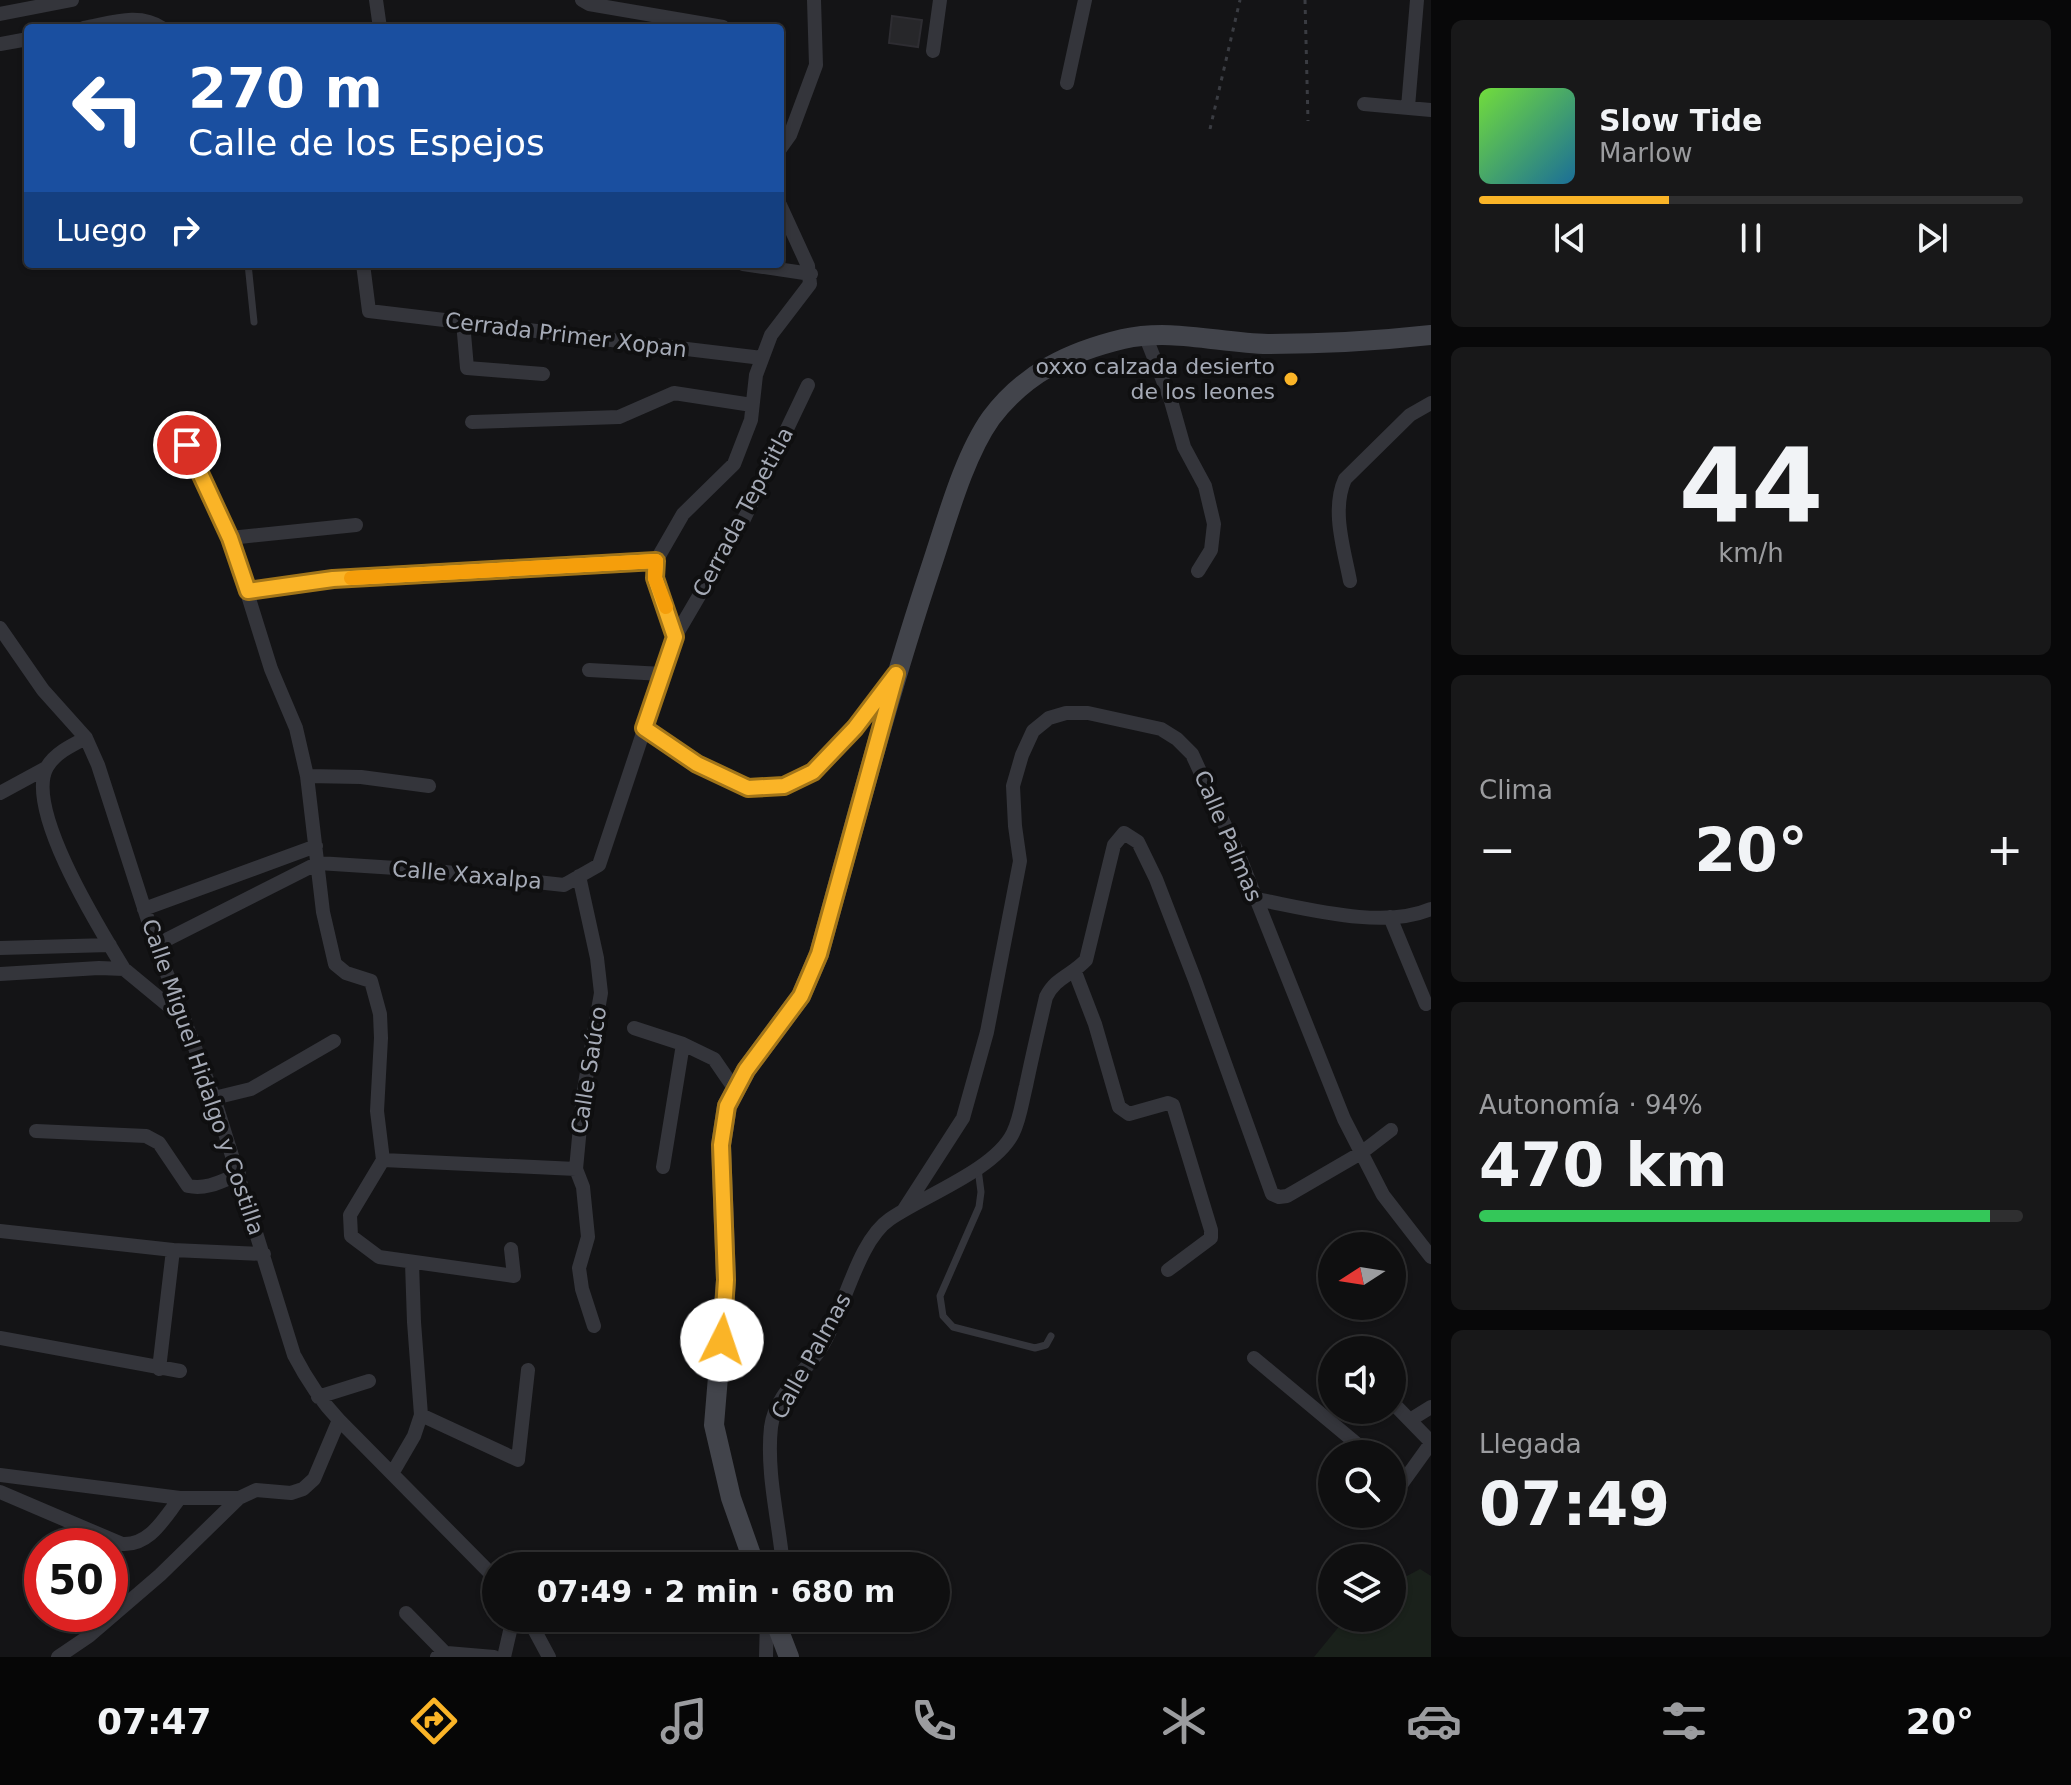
<!DOCTYPE html>
<html lang="es">
<head>
<meta charset="utf-8">
<style>
  body { margin:0; font-family:"DejaVu Sans",sans-serif; background:#181819; color:#f1f3f6; height:100vh; display:flex; flex-direction:column; font-size:30px; white-space:nowrap }
  * { box-sizing:border-box; margin:0 }
  p { font-size:26px; color:#9b9c9f }
  .icon { flex:none; width:44px; height:44px; fill:none; stroke:currentColor; stroke-width:2; stroke-linecap:round; stroke-linejoin:round }
  .map { position:relative; flex:1; overflow:hidden }
  .details { display:flex; flex-direction:column; gap:20px; padding:20px; background:#080809; width:640px }
  .details>* { flex:none }
  .guide { position:absolute; left:24px; top:24px; width:760px; height:244px; border-radius:8px; box-shadow:0 2px 6px #0004,0 0 0 2px #2f2f30; background:#1a4fa0; color:#fff; overflow:hidden }
  .needle { width:52px; rotate:258deg }
  .tools { position:absolute; left:1318px; top:1232px; display:grid; gap:16px }
  .tools a { display:grid; place-items:center; width:88px; height:88px; border-radius:50%; background:#0f0f10; box-shadow:0 2px 6px #0004,0 0 0 2px #2f2f30; font-size:40px }
  .speed { position:absolute; left:24px; top:1528px; display:flex; gap:16px; font-size:40px; font-weight:700; text-align:center }
  .speed>* { display:grid; place-content:center; width:104px; height:104px; border-radius:50%; background:#0f0f10; box-shadow:0 2px 6px #0004,0 0 0 2px #2f2f30; line-height:1 }
  .speed .limit { border:12px solid #d22; background:#fff; color:#111 }
  .pin { position:absolute; display:grid; place-items:center; width:68px; height:68px; color:#fff; margin:-34px; border:4px solid #fff; border-radius:50%; box-shadow:0 2px 8px #0007 }
  .me { position:absolute; width:88px; margin:-44px; rotate:4deg; stroke-linejoin:round; filter:drop-shadow(0 0 6px #0008) }
  .turn { display:flex; align-items:center; gap:28px; height:168px; padding:0 32px; font-size:36px }
  .turn .icon { width:104px; height:104px; stroke-width:2.5 }
  .turn b { display:block; font-size:56px; line-height:68px }
  .then { display:flex; align-items:center; height:76px; padding:0 32px; background:#0003; gap:16px; font-size:30px }
  .big { font-size:60px; font-weight:700; line-height:1.1 }
  .details .card { flex:1; display:flex; flex-direction:column; justify-content:center; gap:12px; min-width:0; padding:0 28px; border-radius:12px; background:#181819 }
  .details .dial { align-items:center; gap:0 }
  .dial b { font-size:104px; line-height:1 }
  .song { display:flex; align-items:center; gap:24px }
  .cover { width:96px; height:96px; border-radius:12px; background:linear-gradient(135deg,hsl(100 70% 55%),hsl(200 70% 35%)) }
  .played { height:8px; border-radius:4px; background:linear-gradient(90deg,#fab427 35%,#2f2f30 35%) }
  .keys { display:flex; justify-content:space-around; direction:ltr }
  .heat { display:flex; justify-content:space-between; align-items:center; font-size:44px; direction:ltr }
  .charge { height:12px; border-radius:6px; background:linear-gradient(90deg,#34c759 94%,#2f2f30 0) }
  .trip { position:absolute; left:482px; top:1552px; width:468px; height:80px; border-radius:40px; background:#0f0f10; box-shadow:0 2px 6px #0004,0 0 0 2px #2f2f30; font-weight:700; line-height:80px; text-align:center }
  .dock { display:flex; height:128px; justify-content:space-around; align-items:center; background:#060606; color:#9b9c9f }
  .dock .icon { width:56px; height:56px }
  .dock .active { color:#fab427 }
  .dock b { font-size:36px; color:#f1f3f6 }
  main { display:flex; flex:1; min-height:0 }
  .map>svg:first-child { display:block }
  .green { fill:#1a211b }
  .building { fill:#27272a; stroke:#2e2d32; stroke-width:2 }
  .lines { fill:none; stroke-linecap:round; stroke-linejoin:round }
  .path { stroke:#3a3c42; stroke-width:3; stroke-dasharray:4 6; stroke-linecap:butt }
  .lane { stroke:#34353b; stroke-width:7 }
  .street { stroke:#34353b; stroke-width:14 }
  .secondary { stroke:#42444b; stroke-width:20 }
  .route-casing { stroke:#a27519; stroke-width:20 }
  .route { stroke:#fab427; stroke-width:14 }
  .slow { stroke:#f59e0b; stroke-width:14 }
  .poi-dot { fill:#fab427; stroke:#0f0f10; stroke-width:3 }
  .labels { text-anchor:middle; dominant-baseline:central; stroke-width:8; stroke-linejoin:round; paint-order:stroke }
  .street-label { font-size:22px; fill:#a5aab6; stroke:#0f0f10 }
  .poi-label { font-size:22px; fill:#a5aab6; stroke:#0f0f10; text-anchor:end }
</style>
</head>
<body>
<main>
<div class="map">
<svg width="1431" height="1657" viewBox="0 0 1431 1657">
  <rect width="100%" height="100%" fill="#141416"/>
  <path class="green" d="M1420 1569 1431 1576V1657H1314L1346 1618H1392V1584Z"/>
  <path class="building" d="M892 16 922 20 918 47 889 43Z"/>
  <g class="lines">
    <path class="path" d="M1305 0 1308 121
      M1210 129 1240 0"/>
    <path class="lane" d="M248 264 254 322
      M978 1169 981 1192 979 1207 940 1296 943 1316 953 1327 1035 1348 1046 1345 1051 1336"/>
    <path class="street" d="M376 0 380 28
      M582 0 589 4 723 27
      M0 14 72 0
      M84 28C111 23 139 12 162 28
      M0 44 28 39
      M933 51 940 0
      M1067 83 1085 0
      M1364 104 1431 110
      M1408 107 1417 0
      M780 149 790 135 816 65 814 0
      M363 264 369 311 762 358
      M743 264 811 274
      M463 322 467 368 543 374
      M1145 335 1171 401 1184 447 1205 486 1214 524 1211 550 1198 571
      M176 422 230 538 271 669 296 728 307 776 323 912 335 964 346 973 371 981 380 1014 381 1038 377 1111 383 1160 350 1215 351 1236 379 1257 514 1276 511 1249
      M472 422 619 417 674 393 752 405
      M230 538 356 525
      M1350 581C1344 549 1331 510 1345 479L1410 415 1431 403
      M248 591 333 579 656 561
      M0 628 43 690 86 738 98 765 156 945 214 1098 294 1355C307 1380 320 1400 339 1420L496 1579
      M675 637 655 578 656 561 683 514 734 464 751 420 756 375 771 335 810 284 808 266 780 205
      M589 670 663 674
      M644 728C675 749 709 776 746 787 751 789 758 787 764 787 823 784 859 722 892 679
      M86 738C72 745 55 753 47 767 24 809 101 931 124 969
      M307 776 361 777 429 786
      M0 793 46 768
      M579 876 597 958 601 993 583 1095 576 1169 583 1187 588 1237 579 1268 582 1289 594 1326
      M1256 899C1305 908 1383 930 1431 909
      M144 909 316 846
      M1390 917 1426 1004
      M156 945 318 863 427 870 564 885 599 865 675 637 744 519 808 385
      M0 948 110 945
      M1075 972 1095 1024 1119 1107 1129 1114 1168 1103 1173 1105 1211 1230V1238L1168 1270
      M0 974 99 968 124 969 182 1017
      M634 1028 683 1044 714 1059 736 1091
      M214 1098 251 1089 334 1041
      M36 1131 146 1136 159 1143 188 1186C207 1190 222 1181 239 1174
      M383 1160 576 1169
      M663 1167 683 1044
      M903 1211 963 1118 987 1032 1020 861 1015 826 1013 786 1022 755 1033 731 1049 718 1066 713H1088L1161 729 1177 739 1192 754 1240 858 1344 1119 1383 1195 1431 1257
      M0 1231 173 1250 264 1254
      M0 1338 180 1371
      M1254 1358 1369 1454
      M159 1369 173 1250
      M318 1397 369 1381
      M1392 1402 1431 1442
      M421 1415 518 1460 528 1370
      M1410 1420 1431 1407
      M393 1472 414 1436 421 1415 414 1322 412 1263
      M1392 1473 1403 1482 1431 1443
      M0 1475 180 1498H239
      M0 1492 122 1544C150 1546 164 1518 180 1498
      M783 1566C779 1521 766 1473 771 1427 775 1396 802 1375 819 1351 844 1314 856 1242 890 1219 923 1196 995 1170 1013 1133 1020 1119 1022 1102 1026 1086 1032 1057 1039 1027 1046 997 1056 977 1071 976 1086 960L1114 845 1124 833 1138 842 1156 879 1195 980 1272 1194 1279 1197 1287 1196 1361 1153 1391 1130
      M406 1613 449 1657
      M528 1618 549 1657
      M58 1657 89 1636 160 1575 239 1498 256 1490 291 1493 303 1489 314 1479 339 1420
      M437 1657 447 1653 494 1657
      M504 1657 513 1618
      M766 1657 767 1618"/>
    <path class="secondary" d="M755 1566 731 1498 714 1425 726 1280 721 1145 727 1106 746 1070 801 996 819 954C855 823 889 693 932 564 947 519 964 456 991 418 1025 373 1069 352 1123 339 1172 328 1219 343 1268 344 1322 344 1377 341 1431 335
      M774 1618 789 1657"/>
  </g>
  <g class="lines">
    <defs>
      <path id="route" d="M187 445 230 538 248 591 333 579 656 561 655 578 675 637 644 728 697 764 748 788 784 786 813 772 855 728 896 674 819 954 801 996 746 1070 727 1106 721 1145 726 1280 722 1340"/>
    </defs>
    <use href="#route" class="route-casing"/>
    <use href="#route" class="route"/>
    <path class="slow" d="M351 578 656 561 655 578 666 607"/>
  </g>
  <circle class="poi-dot" cx="1291" cy="379" r="8"/>
  <g class="labels">
    <g class="street-label">
      <text transform="translate(566 335) rotate(7)">Cerrada Primer Xopan</text>
      <text transform="translate(743 512) rotate(-62)">Cerrada Tepetitla</text>
      <text transform="translate(1228 836) rotate(67)">Calle Palmas</text>
      <text transform="translate(467 875) rotate(5)">Calle Xaxalpa</text>
      <text transform="translate(589 1070) rotate(-81)">Calle Saúco</text>
      <text transform="translate(203 1077) rotate(71)">Calle Miguel Hidalgo y Costilla</text>
      <text transform="translate(811 1356) rotate(-61)">Calle Palmas</text>
    </g>
    <g class="poi-label">
      <text x="1275" y="366">oxxo calzada desierto<tspan x="1275" dy="25">de los leones</tspan></text>
    </g>
  </g>
</svg>
<div class="tools">
<a><svg class="needle" viewBox="-14 -14 28 28"><path d="M0-13l5 13h-10z" fill="#e53935"/><path d="M0 13l5-13h-10z" fill="#9b9c9f"/></svg></a>
<a><svg class="icon" aria-label="sound" viewBox="0 0 24 24"><path d="M4 9h4l5-4v14l-5-4H4zM17 9q2 3 0 6"/></svg></a>
<a><svg class="icon" aria-label="search" viewBox="0 0 24 24"><circle cx="10" cy="10" r="6"/><path d="M15 15l6 6"/></svg></a>
<a><svg class="icon" aria-label="layers" viewBox="0 0 24 24"><path d="M12 4l9 5-9 5-9-5zM3 14l9 5 9-5"/></svg></a>
</div>
<div class="speed"><div class="limit">50</div></div>
<div class="pin" style="left:187px;top:445px;background:#d93025"><svg class="icon" aria-label="arrive" viewBox="0 0 24 24"><path d="M6 21V4h12l-3 4 3 4H6"/></svg></div>
<svg class="me" style="left:722px;top:1340px" viewBox="-20 -20 40 40"><circle r="19" fill="#fff"/><path d="M0-13L10 11 0 6-10 11z" fill="#fab427"/></svg>
<div class="trip">07:49 · 2 min · 680 m</div>
<div class="guide">
<div class="turn"><svg class="icon" aria-label="left" viewBox="0 0 24 24"><path d="M17 20v-9H6M10 6l-5 5 5 5"/></svg><div><b>270 m</b>Calle de los Espejos</div></div>
<div class="then">Luego<svg class="icon" aria-label="right" viewBox="0 0 24 24"><path d="M7 20v-9h11M14 6l5 5-5 5"/></svg></div>
</div>
</div>
<section class="details">
<div class="card">
<div class="song"><i class="cover"></i><div><b>Slow Tide</b><p>Marlow</p></div></div>
<div class="played"></div>
<div class="keys"><svg class="icon" aria-label="previous" viewBox="0 0 24 24"><path d="M18 5L8 12l10 7zM5 5v14"/></svg><svg class="icon" aria-label="pause" viewBox="0 0 24 24"><path d="M8 5v14M16 5v14"/></svg><svg class="icon" aria-label="next" viewBox="0 0 24 24"><path d="M6 5l10 7-10 7zM19 5v14"/></svg></div>
</div>
<div class="card dial"><b>44</b><p>km/h</p></div>
<div class="card"><p>Clima</p>
<div class="heat"><a>−</a><b class="big">20°</b><a>+</a></div>
</div>
<div class="card"><p>Autonomía · 94%</p><b class="big">470 km</b><div class="charge"></div></div>
<div class="card"><p>Llegada</p><b class="big">07:49</b></div>
</section>
</main>
<nav class="dock">
<b>07:47</b>
<svg class="icon active" aria-label="directions" viewBox="0 0 24 24"><path d="M12 3l9 9-9 9-9-9zM9 14v-3h6M13 9l2 2-2 2"/></svg>
<svg class="icon" aria-label="music" viewBox="0 0 24 24"><path d="M9 18V5l10-2v13"/><circle cx="6" cy="18" r="3"/><circle cx="16" cy="16" r="3"/></svg>
<svg class="icon" aria-label="phone" viewBox="0 0 24 24"><path d="M5 4h4l2 5-3 2q2 4 5 5l2-3 5 2v4C11 20 4 13 5 4z"/></svg>
<svg class="icon" aria-label="climate" viewBox="0 0 24 24"><path d="M12 3v18M4 7l16 10M4 17L20 7"/></svg>
<svg class="icon" aria-label="car" viewBox="0 0 24 24"><path d="M5 17H2v-5l4-1 3-4h7l3 4 3 1v5h-3M9 17h6M6 11h13"/><circle cx="7" cy="17" r="2"/><circle cx="17" cy="17" r="2"/></svg>
<svg class="icon" aria-label="filters" viewBox="0 0 24 24"><path d="M4 7h16M4 17h16"/><circle cx="9" cy="7" r="2"/><circle cx="15" cy="17" r="2"/></svg>
<b>20°</b>
</nav>
</body>
</html>
